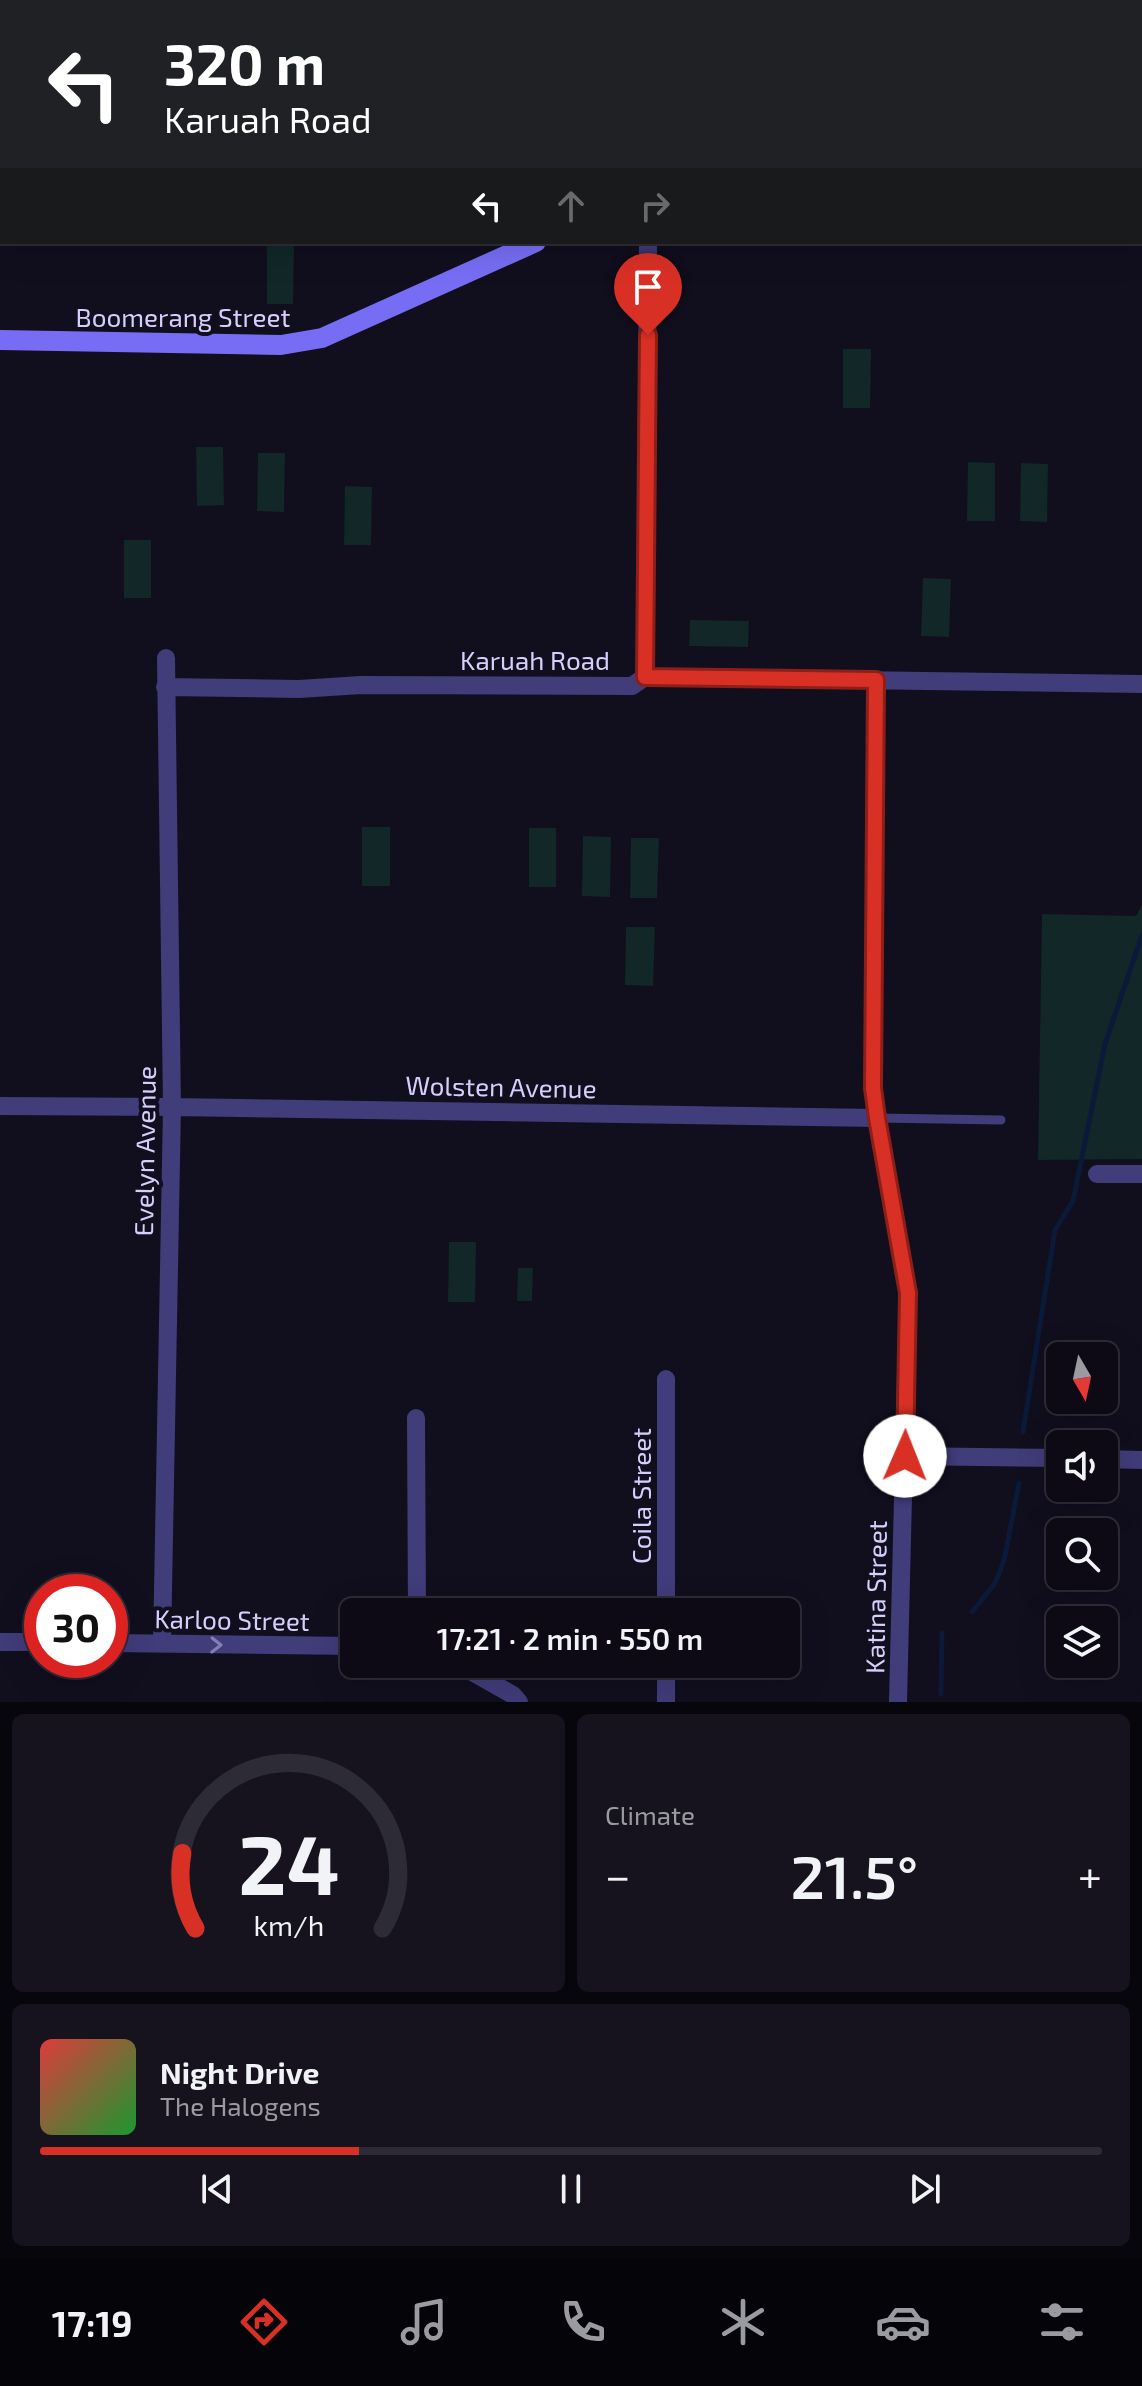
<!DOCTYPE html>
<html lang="en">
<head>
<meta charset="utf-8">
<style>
  body { margin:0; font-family:"Exo 2",sans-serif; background:#16131f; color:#f1f3f6; height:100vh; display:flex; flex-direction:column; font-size:30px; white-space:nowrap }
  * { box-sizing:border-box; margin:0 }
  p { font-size:26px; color:#9a9aa1 }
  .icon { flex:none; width:44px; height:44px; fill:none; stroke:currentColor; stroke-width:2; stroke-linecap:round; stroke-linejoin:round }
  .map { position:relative; height:1702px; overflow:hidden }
  .drawer { display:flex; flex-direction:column; gap:12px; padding:12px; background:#07060c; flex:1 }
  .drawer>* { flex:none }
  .banner { position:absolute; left:0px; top:0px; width:1142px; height:244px; box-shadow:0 8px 32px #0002,0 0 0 2px #2d2b35; background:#202124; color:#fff; overflow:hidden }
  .needle { width:52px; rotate:171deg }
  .buttons { position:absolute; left:1046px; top:1342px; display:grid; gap:16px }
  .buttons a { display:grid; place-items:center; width:72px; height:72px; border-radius:12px; background:#0d0a16; box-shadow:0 8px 32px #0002,0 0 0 2px #2d2b35; font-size:40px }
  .speed { position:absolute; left:24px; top:1574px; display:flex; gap:16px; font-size:40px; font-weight:700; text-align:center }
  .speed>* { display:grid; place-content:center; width:104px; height:104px; border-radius:50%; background:#0d0a16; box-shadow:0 8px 32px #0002,0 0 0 2px #2d2b35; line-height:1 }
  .speed .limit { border:12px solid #d22; background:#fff; color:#111 }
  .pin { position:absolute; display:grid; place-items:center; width:68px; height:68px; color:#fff; margin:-82px -34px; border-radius:50% 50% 50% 0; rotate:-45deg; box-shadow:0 0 8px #0007 }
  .pin .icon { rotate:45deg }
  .me { position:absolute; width:88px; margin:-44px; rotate:1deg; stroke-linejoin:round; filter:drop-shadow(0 0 6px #0008) }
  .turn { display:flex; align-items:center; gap:28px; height:168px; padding:0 32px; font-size:36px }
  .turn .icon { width:104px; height:104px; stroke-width:2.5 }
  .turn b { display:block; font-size:56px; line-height:68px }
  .lanes { display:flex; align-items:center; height:76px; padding:0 32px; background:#0003; justify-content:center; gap:40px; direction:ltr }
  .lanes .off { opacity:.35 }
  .big { font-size:60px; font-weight:600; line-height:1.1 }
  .drawer .card { flex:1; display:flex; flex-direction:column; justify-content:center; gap:12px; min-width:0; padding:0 28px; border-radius:12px; background:#16131f }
  .drawer .dial { align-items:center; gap:0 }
  .dial svg { height:208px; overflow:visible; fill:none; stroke:#2d2b35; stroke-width:7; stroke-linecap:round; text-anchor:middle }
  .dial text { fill:#f1f3f6; stroke:none }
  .song { display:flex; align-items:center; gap:24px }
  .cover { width:96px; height:96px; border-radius:12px; background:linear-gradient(135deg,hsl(0 70% 55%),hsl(130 70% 35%)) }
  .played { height:8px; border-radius:4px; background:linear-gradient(90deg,#d93025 30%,#2d2b35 30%) }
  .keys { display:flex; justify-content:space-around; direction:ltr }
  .heat { display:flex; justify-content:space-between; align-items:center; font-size:44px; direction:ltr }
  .drawer .tiles { flex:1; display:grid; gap:12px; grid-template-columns:1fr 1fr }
  .card:last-child { grid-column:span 2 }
  .trip { position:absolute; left:340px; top:1598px; width:460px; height:80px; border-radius:12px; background:#0d0a16; box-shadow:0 8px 32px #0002,0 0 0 2px #2d2b35; font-weight:600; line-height:80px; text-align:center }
  .dock { display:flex; height:128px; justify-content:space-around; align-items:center; background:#050409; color:#9a9aa1 }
  .dock .icon { width:56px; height:56px }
  .dock .active { color:#d93025 }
  .dock b { font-size:36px; color:#f1f3f6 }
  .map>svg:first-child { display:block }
  .green { fill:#112728 }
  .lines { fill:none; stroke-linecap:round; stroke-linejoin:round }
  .stream { stroke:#0c1a39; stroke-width:5 }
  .lane { stroke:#413c7a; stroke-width:9 }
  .street { stroke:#413c7a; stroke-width:18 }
  .secondary { stroke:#776df4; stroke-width:20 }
  .oneway { stroke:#847eb4 }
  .route-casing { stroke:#8d1f18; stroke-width:20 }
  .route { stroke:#d93025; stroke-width:14 }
  .labels { text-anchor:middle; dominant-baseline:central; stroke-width:8; stroke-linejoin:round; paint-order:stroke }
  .street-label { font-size:26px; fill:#d6cffb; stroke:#110e1e }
</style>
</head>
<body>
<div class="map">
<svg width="1142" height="1702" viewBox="0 0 1142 1702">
  <rect width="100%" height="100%" fill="#110e1e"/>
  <path class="green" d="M267 245 294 246 293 304H267Z
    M843 349H871L870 408H843Z
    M196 447H223L224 505 197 506Z
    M258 453H285L284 512 257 511Z
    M968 462 995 463V521H967Z
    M1021 463 1048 464 1047 522 1020 521Z
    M345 486 372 487 371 545H344Z
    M124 540H151V598H124Z
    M923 578 951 579 949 637 921 636Z
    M690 620 749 621 748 647 689 646Z
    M362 827H390V886H362Z
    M529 828H556V887H529Z
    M583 836 611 837 610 897 582 896Z
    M631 838H659L657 898H630Z
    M1142 905V1159L1038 1160 1042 914 1136 916Z
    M626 927H655L653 986 625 985Z
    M449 1242H476L475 1302H448Z
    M518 1268H533L532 1301H517Z"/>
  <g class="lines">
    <path class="stream" d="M1023 1432 1055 1230 1073 1201 1105 1044 1142 935
      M972 1612 995 1583 1004 1561 1019 1483
      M941 1694 942 1633"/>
    <path class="lane" d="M877 1118 1001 1120"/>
    <path class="street" d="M650 2V0
      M645 677 648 242
      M876 680 873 1088 877 1118 908 1293 898 1702
      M165 687 299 689 361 685 632 686 645 677 1142 684
      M0 1106 172 1107 877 1118
      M1097 1174H1142
      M666 1379V1612
      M416 1418 417 1612
      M905 1456 1060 1458
      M1104 1459 1142 1460
      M0 1642H42
      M110 1643 354 1646
      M162 1644 172 1107 166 658
      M458 1664 513 1695 519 1702
      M666 1664V1702"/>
    <path class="secondary" d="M1140 191H1142
      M0 340 281 345 322 338 536 242"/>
  </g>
  <defs><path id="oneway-chevron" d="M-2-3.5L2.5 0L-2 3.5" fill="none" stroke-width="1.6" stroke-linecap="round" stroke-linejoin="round" transform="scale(2)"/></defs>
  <use class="oneway" href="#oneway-chevron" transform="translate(216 1645) rotate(1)"/>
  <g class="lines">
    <defs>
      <path id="route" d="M648 335 645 677 876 680 873 1088 877 1118 908 1293 905 1456"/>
    </defs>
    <use href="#route" class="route-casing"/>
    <use href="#route" class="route"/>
  </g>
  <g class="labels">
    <g class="street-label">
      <text x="183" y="316">Boomerang Street</text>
      <text x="535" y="659">Karuah Road</text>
      <text transform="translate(501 1086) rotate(1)">Wolsten Avenue</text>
      <text transform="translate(144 1151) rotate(-89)">Evelyn Avenue</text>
      <text transform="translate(640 1496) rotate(-90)">Coila Street</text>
      <text transform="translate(875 1597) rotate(-89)">Katina Street</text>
      <text transform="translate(232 1619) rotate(1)">Karloo Street</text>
    </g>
  </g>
</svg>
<div class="buttons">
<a><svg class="needle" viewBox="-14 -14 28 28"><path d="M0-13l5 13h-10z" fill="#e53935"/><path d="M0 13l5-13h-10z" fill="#9a9aa1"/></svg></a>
<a><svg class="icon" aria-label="sound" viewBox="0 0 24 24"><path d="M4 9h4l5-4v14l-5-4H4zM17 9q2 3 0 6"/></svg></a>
<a><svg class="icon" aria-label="search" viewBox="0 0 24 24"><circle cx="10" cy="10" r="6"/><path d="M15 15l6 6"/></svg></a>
<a><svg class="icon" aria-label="layers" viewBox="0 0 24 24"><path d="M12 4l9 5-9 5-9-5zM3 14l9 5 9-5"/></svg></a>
</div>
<div class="speed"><div class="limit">30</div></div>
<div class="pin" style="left:648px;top:335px;background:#d93025"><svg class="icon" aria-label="arrive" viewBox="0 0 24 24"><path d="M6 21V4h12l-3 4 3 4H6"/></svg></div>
<svg class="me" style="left:905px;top:1456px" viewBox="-20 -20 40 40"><circle r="19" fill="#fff"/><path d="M0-13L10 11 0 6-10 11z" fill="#d93025"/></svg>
<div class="trip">17:21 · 2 min · 550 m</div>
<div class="banner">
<div class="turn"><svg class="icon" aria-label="left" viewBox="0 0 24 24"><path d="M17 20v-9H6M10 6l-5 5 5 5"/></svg><div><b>320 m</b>Karuah Road</div></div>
<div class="lanes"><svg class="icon" aria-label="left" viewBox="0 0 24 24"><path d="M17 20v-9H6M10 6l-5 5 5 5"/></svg><svg class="icon off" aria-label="ahead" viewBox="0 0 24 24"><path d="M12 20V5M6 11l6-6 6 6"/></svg><svg class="icon off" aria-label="right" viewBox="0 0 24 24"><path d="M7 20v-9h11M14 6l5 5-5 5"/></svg></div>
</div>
</div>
<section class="drawer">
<div class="tiles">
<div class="card dial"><svg viewBox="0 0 100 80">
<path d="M14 69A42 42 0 1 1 86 69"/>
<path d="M14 69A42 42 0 0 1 9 40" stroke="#d93025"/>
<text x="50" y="56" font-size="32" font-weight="700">24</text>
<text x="50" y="72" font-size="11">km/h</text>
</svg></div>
<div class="card"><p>Climate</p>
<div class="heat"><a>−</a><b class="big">21.5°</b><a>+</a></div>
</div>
<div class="card">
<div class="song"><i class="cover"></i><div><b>Night Drive</b><p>The Halogens</p></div></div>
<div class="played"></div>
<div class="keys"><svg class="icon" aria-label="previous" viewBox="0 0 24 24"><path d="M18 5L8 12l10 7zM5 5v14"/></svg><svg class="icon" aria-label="pause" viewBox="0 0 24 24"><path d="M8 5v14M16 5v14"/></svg><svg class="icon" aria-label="next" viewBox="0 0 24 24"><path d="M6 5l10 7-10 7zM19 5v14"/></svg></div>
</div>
</div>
</section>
<nav class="dock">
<b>17:19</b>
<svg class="icon active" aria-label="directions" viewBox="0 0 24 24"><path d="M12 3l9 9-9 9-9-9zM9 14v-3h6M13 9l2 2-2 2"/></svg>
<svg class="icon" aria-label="music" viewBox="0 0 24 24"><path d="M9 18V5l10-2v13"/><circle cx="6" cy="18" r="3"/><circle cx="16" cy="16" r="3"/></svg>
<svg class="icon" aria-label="phone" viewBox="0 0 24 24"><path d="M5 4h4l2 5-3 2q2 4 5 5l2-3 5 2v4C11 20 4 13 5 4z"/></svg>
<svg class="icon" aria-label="climate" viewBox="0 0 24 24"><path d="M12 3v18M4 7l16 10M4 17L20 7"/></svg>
<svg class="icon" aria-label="car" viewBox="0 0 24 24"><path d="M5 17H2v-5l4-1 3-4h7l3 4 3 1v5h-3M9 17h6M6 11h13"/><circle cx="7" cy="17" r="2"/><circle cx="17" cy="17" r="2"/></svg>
<svg class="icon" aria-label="filters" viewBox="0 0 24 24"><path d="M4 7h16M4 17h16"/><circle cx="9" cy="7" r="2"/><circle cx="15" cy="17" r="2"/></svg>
</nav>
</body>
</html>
